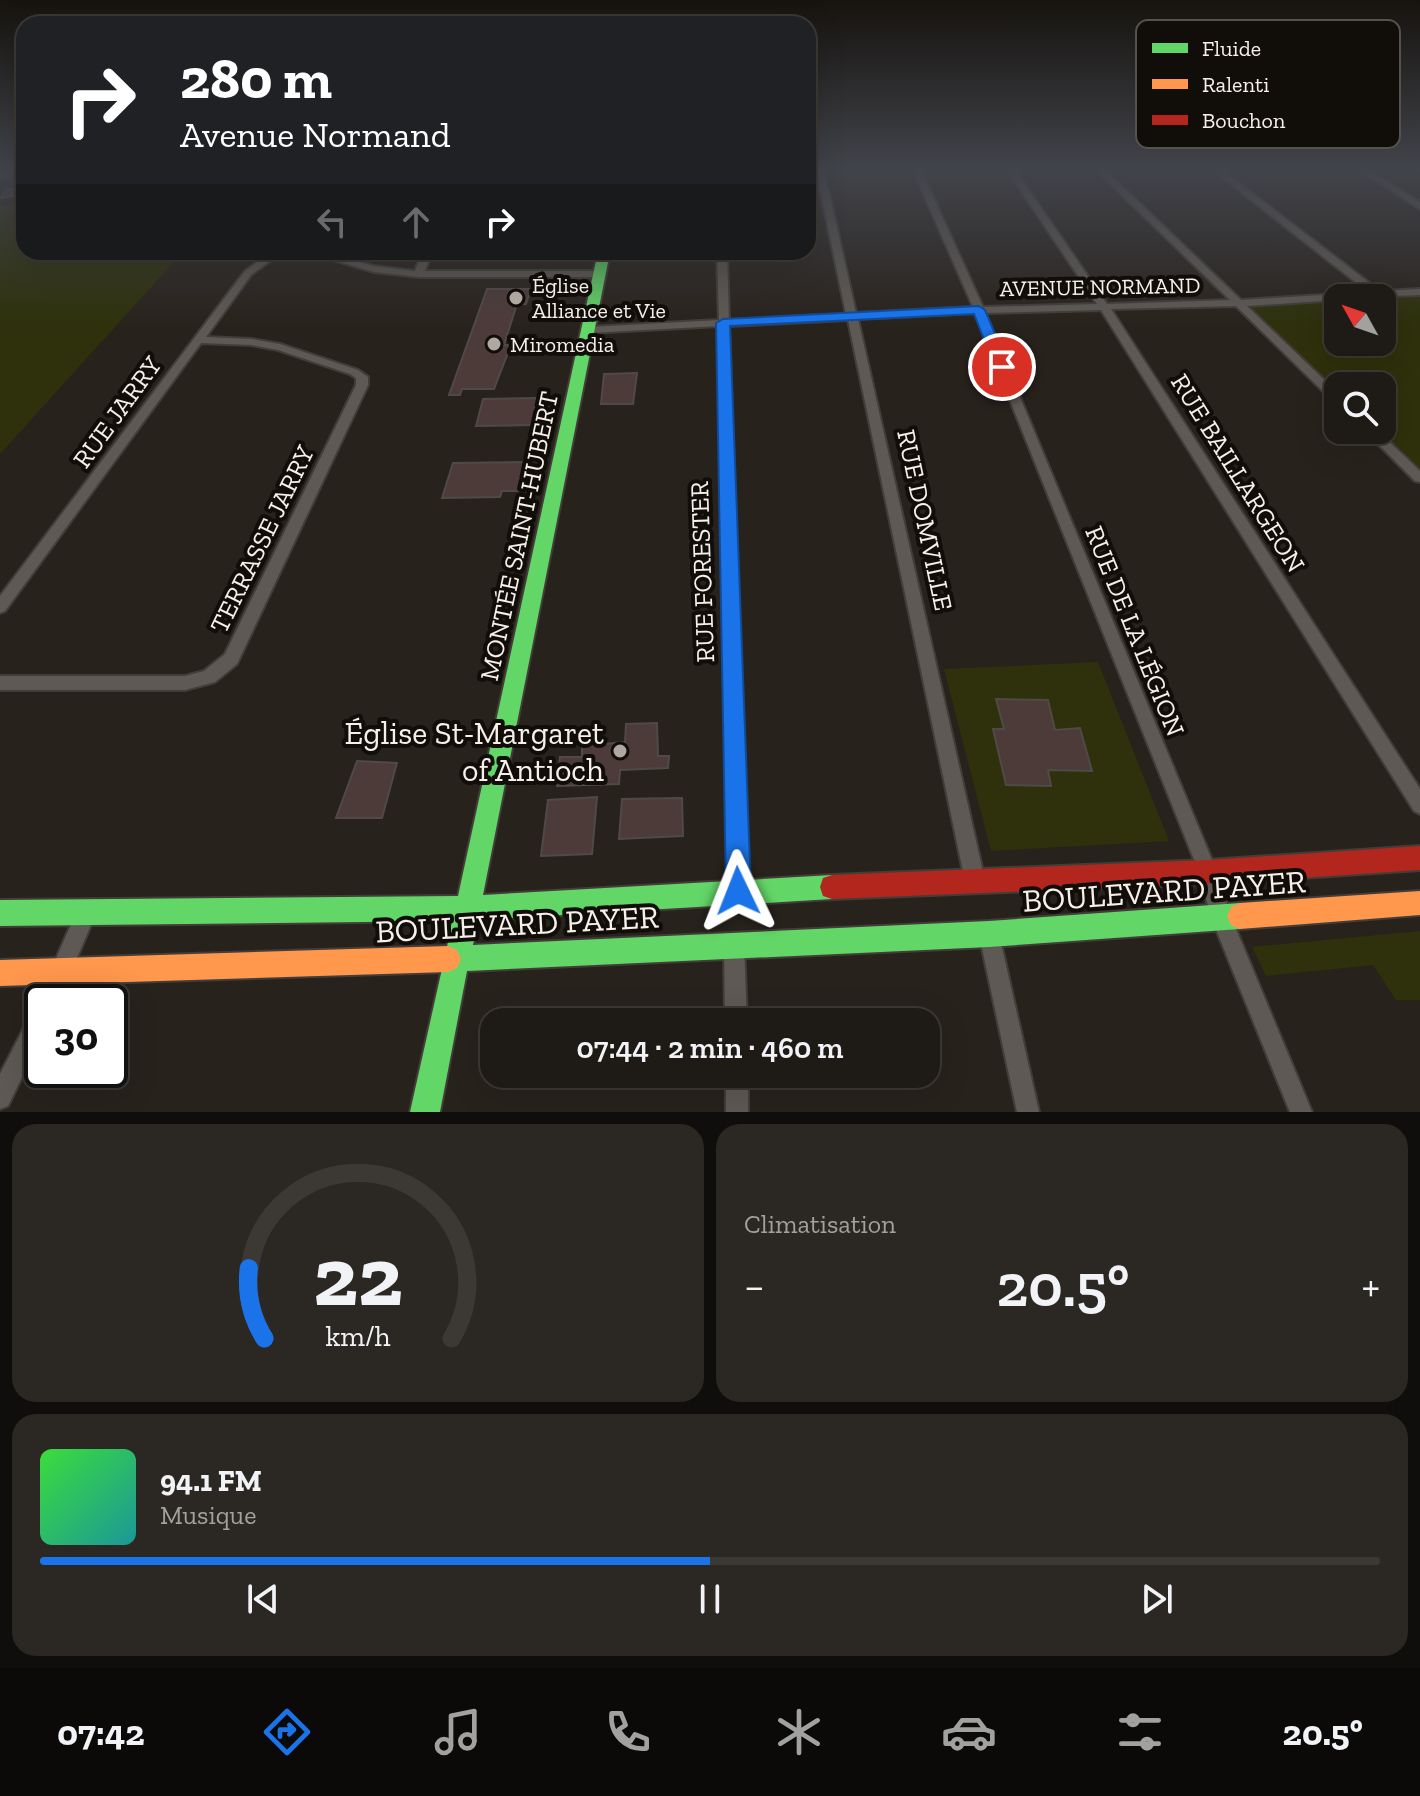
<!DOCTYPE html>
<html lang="fr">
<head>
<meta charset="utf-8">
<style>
  body { margin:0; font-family:"Zilla Slab",serif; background:#2b2722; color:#f1f3f6; height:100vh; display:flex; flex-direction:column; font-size:30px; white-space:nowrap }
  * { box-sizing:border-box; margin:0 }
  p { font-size:26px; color:#a1a1a0 }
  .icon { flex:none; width:44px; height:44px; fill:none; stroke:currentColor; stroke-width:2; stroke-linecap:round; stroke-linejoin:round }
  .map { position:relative; height:1112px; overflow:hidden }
  .panel { display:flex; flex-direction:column; gap:12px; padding:12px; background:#100e0c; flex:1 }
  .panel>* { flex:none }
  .guide { position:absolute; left:16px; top:16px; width:800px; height:244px; border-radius:24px; box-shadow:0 8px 32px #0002,0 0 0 2px #3c3834; background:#202124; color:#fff; overflow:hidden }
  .needle { width:52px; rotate:310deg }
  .fabs { position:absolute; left:1324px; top:284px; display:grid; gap:16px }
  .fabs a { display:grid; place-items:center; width:72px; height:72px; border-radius:16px; background:#1e1a15; box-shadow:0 8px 32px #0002,0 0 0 2px #3c3834; font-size:40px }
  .speed { position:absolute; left:24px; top:984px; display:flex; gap:16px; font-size:40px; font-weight:700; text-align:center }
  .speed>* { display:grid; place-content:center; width:104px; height:104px; border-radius:50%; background:#1e1a15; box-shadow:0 8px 32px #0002,0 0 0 2px #3c3834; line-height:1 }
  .speed .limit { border:4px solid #111; border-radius:12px; background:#fff; color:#111 }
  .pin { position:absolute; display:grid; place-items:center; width:68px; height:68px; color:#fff; margin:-34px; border:4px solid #fff; border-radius:50%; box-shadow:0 2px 8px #0007 }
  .me { position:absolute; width:88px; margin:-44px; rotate:358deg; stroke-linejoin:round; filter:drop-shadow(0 0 6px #0008) }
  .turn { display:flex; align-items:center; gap:28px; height:168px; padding:0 32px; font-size:36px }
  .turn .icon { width:104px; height:104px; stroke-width:2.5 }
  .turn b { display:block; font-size:56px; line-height:68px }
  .lanes { display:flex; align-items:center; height:76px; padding:0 32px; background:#0003; justify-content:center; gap:40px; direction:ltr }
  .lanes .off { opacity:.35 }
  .big { font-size:60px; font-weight:600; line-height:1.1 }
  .panel .card { flex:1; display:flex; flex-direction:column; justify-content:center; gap:12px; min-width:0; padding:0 28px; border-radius:24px; background:#2b2722 }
  .panel .dial { align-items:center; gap:0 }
  .dial svg { height:208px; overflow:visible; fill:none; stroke:#3c3834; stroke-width:7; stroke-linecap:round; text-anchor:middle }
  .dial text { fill:#f1f3f6; stroke:none }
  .song { display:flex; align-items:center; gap:24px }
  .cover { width:96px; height:96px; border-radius:12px; background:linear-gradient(135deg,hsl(120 70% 55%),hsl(180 70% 35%)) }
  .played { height:8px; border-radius:4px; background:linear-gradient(90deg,#1a73e8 50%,#3c3834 50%) }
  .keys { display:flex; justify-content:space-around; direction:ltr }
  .heat { display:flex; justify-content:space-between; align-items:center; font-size:44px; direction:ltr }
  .panel .tiles { flex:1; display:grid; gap:12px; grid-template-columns:1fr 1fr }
  .card:last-child { grid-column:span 2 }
  .trip { position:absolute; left:480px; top:1008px; width:460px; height:80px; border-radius:24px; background:#1e1a15; box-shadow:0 8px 32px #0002,0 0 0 2px #3c3834; font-weight:600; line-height:80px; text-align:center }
  .tabs { display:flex; height:128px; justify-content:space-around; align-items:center; background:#0c0a08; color:#a1a1a0 }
  .tabs .icon { width:56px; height:56px }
  .tabs .on { color:#1a73e8 }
  .tabs b { font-size:36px; color:#f1f3f6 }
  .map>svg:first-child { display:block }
  .green { fill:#2e310b; fill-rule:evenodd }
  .building { fill:#4d3b3a; stroke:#504a47; stroke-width:2 }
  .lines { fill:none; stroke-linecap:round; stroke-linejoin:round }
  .street-casing { stroke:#423d39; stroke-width:4 }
  .fast-casing { stroke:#423d39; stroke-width:4 }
  .slow-casing { stroke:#423d39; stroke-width:4 }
  .jam-casing { stroke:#423d39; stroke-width:4 }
  .street { fill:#5e5954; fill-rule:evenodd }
  .fast { fill:#63d668; fill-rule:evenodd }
  .slow { fill:#ff974d; fill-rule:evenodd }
  .jam { fill:#b3261e; fill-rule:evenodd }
  .route { fill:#1a73e8; stroke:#114b97; stroke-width:2 }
  .poi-dot { fill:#aea8a1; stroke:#110d09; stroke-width:3 }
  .labels { text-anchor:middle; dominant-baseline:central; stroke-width:8; stroke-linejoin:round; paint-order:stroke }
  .far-poi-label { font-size:22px; fill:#f6f0e9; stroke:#110d09; text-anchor:start }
  .far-street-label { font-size:22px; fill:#f6f0e9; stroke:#110d09 }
  .street-label { font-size:26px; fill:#f6f0e9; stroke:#110d09 }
  .near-poi-label { font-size:32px; fill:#f6f0e9; stroke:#110d09; text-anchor:end }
  .near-street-label { font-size:32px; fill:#f6f0e9; stroke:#110d09 }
  .key { fill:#110d09; stroke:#56514c; stroke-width:2 }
  .key-label { font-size:22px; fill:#f6f0e9 }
</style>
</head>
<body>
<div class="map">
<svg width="1420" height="1112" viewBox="0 0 1420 1112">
  <rect width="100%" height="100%" fill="#28221c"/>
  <path class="green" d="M0 205H24V252H183L0 454Z
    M1420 287V483L1366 430H1382V386H1338V403L1235 301ZM1338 298H1382V342H1338Z
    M1098 662 1169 841 991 851 944 669Z
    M1420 931V1000H1396L1373 965 1266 976 1252 947Z"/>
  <path class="building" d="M20 188 18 190H24L21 195 0 198 7 189Z
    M487 289H531L526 304H517L504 345H511L494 389H462L460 395H449Z
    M637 373 633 404H601L604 374Z
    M537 398 532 425 476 426 483 399Z
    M525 462 519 491H502L500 497 442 498 453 463Z
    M996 699 1048 700 1055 730 1080 728 1092 771 1048 770 1051 786 1006 785 993 729H1004Z
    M657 723 658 756H669L668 768 620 770 619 784 557 786 560 757H582V746L625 742 626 724Z
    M357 761 397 763 382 818H336Z
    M597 797 592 854 541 856 548 800Z
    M682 798 683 836 619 839 622 799Z"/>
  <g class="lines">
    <defs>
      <path id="street" d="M816 170H824L856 313 973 307 913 170H921L983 307 1097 304 1007 170H1015L1107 304 1230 300 1096 170H1105L1241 300 1368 292 1213 170H1222L1380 291 1420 289V295L1338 298V300L1247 306 1338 393V403L1334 402 1236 306 1111 309 1420 789V814L1414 811 1101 310 985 313 1217 872 1231 917 1312 1112H1290L1211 917 1199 872 975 313 858 319 985 881 982 888 975 891 968 888 965 881 848 320 729 326 748 891 745 898 738 901 731 898 728 891 719 326 589 333 584 330 589 327 719 320 717 252H727L729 320 846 314Z
        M1359 170H1369L1420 202V209Z
        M24 171V175L0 179V175Z
        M271 252H282L251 275 206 337 251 339 280 344 358 370 368 377V385L237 664 215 682 185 690H0V676H185L204 671 225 654 356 385V378L350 374 278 350 251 345 201 343 5 611 0 613V596L245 271Z
        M306 252H322L374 266 415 271 422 252H432L425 271H599L604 274 599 277H419L374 272Z
        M1364 430H1377L1420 471V482L1415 481Z
        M87 901 94 904 97 911 58 1002H42V1036L8 1106 0 1109V1074L35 1006 37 1004 40 995 80 904Z
        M989 924 996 927 999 934 1039 1112H1017L979 934 982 927Z
        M734 934 741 937 744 944 747 1022H725L724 944 727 937Z
        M726 1074H748V1112H726Z"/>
      <path id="fast" d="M598 252H610L483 895 832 875 841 878 844 887 841 896 832 899 478 920 473 945 989 921 1240 903 1249 907 1253 916 1249 925 1240 929 989 947 467 971 440 1112H410L442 969 435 959 439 950 447 947 452 921 0 926V900L458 896Z"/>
      <path id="slow" d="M1420 891V915L1240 929 1231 925 1227 916 1231 907 1240 903Z
        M448 946 457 950 461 959 457 968 448 972 0 986V960Z"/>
      <path id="jam" d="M1420 846V870L1208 884 832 899 823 896 820 887 823 878 832 875 1208 860Z"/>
    </defs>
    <use href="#street" class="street-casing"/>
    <use href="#fast" class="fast-casing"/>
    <use href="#slow" class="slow-casing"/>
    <use href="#jam" class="jam-casing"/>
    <use href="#street" class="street"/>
    <use href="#fast" class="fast"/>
    <use href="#slow" class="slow"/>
    <use href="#jam" class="jam"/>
  </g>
  <linearGradient id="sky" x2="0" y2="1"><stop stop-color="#16130f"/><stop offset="0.52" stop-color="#42444b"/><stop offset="1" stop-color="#42444b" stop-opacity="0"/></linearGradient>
  <rect width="1420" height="326" fill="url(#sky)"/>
  <path class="route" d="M979 306 985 310 1009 367 1007 370H997L995 367 974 314 730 326 751 891 747 900 738 904 730 900 726 891 716 323 723 319Z"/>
  <g class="poi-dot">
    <circle cx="516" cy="298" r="8"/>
    <circle cx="494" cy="344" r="8"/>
    <circle cx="620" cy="751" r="8"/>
  </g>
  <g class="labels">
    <g class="far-poi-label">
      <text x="532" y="285">Église<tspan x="532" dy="25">Alliance et Vie</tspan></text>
      <text x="510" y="344">Miromedia</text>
    </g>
    <g class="far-street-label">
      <text transform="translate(1100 287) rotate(-1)">AVENUE NORMAND</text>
    </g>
    <g class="street-label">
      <text transform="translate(117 412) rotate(-54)">RUE JARRY</text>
      <text transform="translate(1238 473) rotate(58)">RUE BAILLARGEON</text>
      <text transform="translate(925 520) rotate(78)">RUE DOMVILLE</text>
      <text transform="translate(519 536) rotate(-78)">MONTÉE SAINT-HUBERT</text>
      <text transform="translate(262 539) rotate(-64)">TERRASSE JARRY</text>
      <text transform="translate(702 572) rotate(-92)">RUE FORESTER</text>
      <text transform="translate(1135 631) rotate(68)">RUE DE LA LÉGION</text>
    </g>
    <g class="near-poi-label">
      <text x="604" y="733">Église St-Margaret<tspan x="604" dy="37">of Antioch</tspan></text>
    </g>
    <g class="near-street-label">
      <text transform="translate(1164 891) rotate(-4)">BOULEVARD PAYER</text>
      <text transform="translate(517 924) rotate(-3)">BOULEVARD PAYER</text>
    </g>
  </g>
  <rect x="1136" y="20" width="264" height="128" rx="12" class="key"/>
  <rect x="1152" y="43" width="36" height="10" fill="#63d668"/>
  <rect x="1152" y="79" width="36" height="10" fill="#ff974d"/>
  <rect x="1152" y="115" width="36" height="10" fill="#b3261e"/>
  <g class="key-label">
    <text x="1202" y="56">Fluide</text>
    <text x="1202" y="92">Ralenti</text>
    <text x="1202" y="128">Bouchon</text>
  </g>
</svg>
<div class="fabs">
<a><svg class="needle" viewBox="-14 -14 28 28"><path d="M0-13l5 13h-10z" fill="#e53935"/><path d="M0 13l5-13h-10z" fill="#a1a1a0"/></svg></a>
<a><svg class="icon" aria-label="search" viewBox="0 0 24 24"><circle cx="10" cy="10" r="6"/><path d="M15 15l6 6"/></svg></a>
</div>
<div class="speed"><div class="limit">30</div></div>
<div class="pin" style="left:1002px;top:367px;background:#d93025"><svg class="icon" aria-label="arrive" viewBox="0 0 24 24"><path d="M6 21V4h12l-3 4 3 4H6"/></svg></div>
<svg class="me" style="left:738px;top:891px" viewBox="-20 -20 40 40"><path d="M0-17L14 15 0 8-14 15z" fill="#1a73e8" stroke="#fff" stroke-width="4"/></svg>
<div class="trip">07:44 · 2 min · 460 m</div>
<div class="guide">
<div class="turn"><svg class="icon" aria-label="right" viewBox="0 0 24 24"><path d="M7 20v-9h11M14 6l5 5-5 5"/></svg><div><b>280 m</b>Avenue Normand</div></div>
<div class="lanes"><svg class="icon off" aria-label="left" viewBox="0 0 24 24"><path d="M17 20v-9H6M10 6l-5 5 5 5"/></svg><svg class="icon off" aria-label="ahead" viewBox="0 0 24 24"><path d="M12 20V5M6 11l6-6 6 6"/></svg><svg class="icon" aria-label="right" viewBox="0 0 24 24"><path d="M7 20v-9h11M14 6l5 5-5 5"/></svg></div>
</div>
</div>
<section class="panel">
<div class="tiles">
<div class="card dial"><svg viewBox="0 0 100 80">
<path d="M14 69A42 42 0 1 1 86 69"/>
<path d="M14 69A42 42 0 0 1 8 42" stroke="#1a73e8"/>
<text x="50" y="56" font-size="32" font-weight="700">22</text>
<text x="50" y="72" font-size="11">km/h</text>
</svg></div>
<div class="card"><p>Climatisation</p>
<div class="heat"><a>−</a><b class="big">20.5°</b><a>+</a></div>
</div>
<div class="card">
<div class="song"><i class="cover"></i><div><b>94.1 FM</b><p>Musique</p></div></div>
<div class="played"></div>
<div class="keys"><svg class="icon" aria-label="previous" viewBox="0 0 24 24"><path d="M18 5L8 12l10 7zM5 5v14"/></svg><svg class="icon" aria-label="pause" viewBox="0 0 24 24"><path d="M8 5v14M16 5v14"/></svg><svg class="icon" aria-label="next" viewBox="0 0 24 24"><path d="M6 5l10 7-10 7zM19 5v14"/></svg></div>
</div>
</div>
</section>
<nav class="tabs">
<b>07:42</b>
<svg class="icon on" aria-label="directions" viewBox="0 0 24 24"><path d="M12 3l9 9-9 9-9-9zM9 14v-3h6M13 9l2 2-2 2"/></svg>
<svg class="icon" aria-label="music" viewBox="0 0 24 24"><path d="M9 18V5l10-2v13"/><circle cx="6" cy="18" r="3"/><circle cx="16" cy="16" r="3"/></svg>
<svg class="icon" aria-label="phone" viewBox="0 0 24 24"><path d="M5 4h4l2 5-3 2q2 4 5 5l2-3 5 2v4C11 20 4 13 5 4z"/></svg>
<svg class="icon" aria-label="climate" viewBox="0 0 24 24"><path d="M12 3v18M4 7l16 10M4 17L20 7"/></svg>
<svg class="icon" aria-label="car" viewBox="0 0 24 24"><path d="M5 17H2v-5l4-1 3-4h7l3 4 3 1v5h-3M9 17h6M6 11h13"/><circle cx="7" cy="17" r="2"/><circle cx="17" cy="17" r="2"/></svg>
<svg class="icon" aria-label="filters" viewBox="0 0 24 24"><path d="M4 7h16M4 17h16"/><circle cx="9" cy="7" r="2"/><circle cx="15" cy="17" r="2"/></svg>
<b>20.5°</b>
</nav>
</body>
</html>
